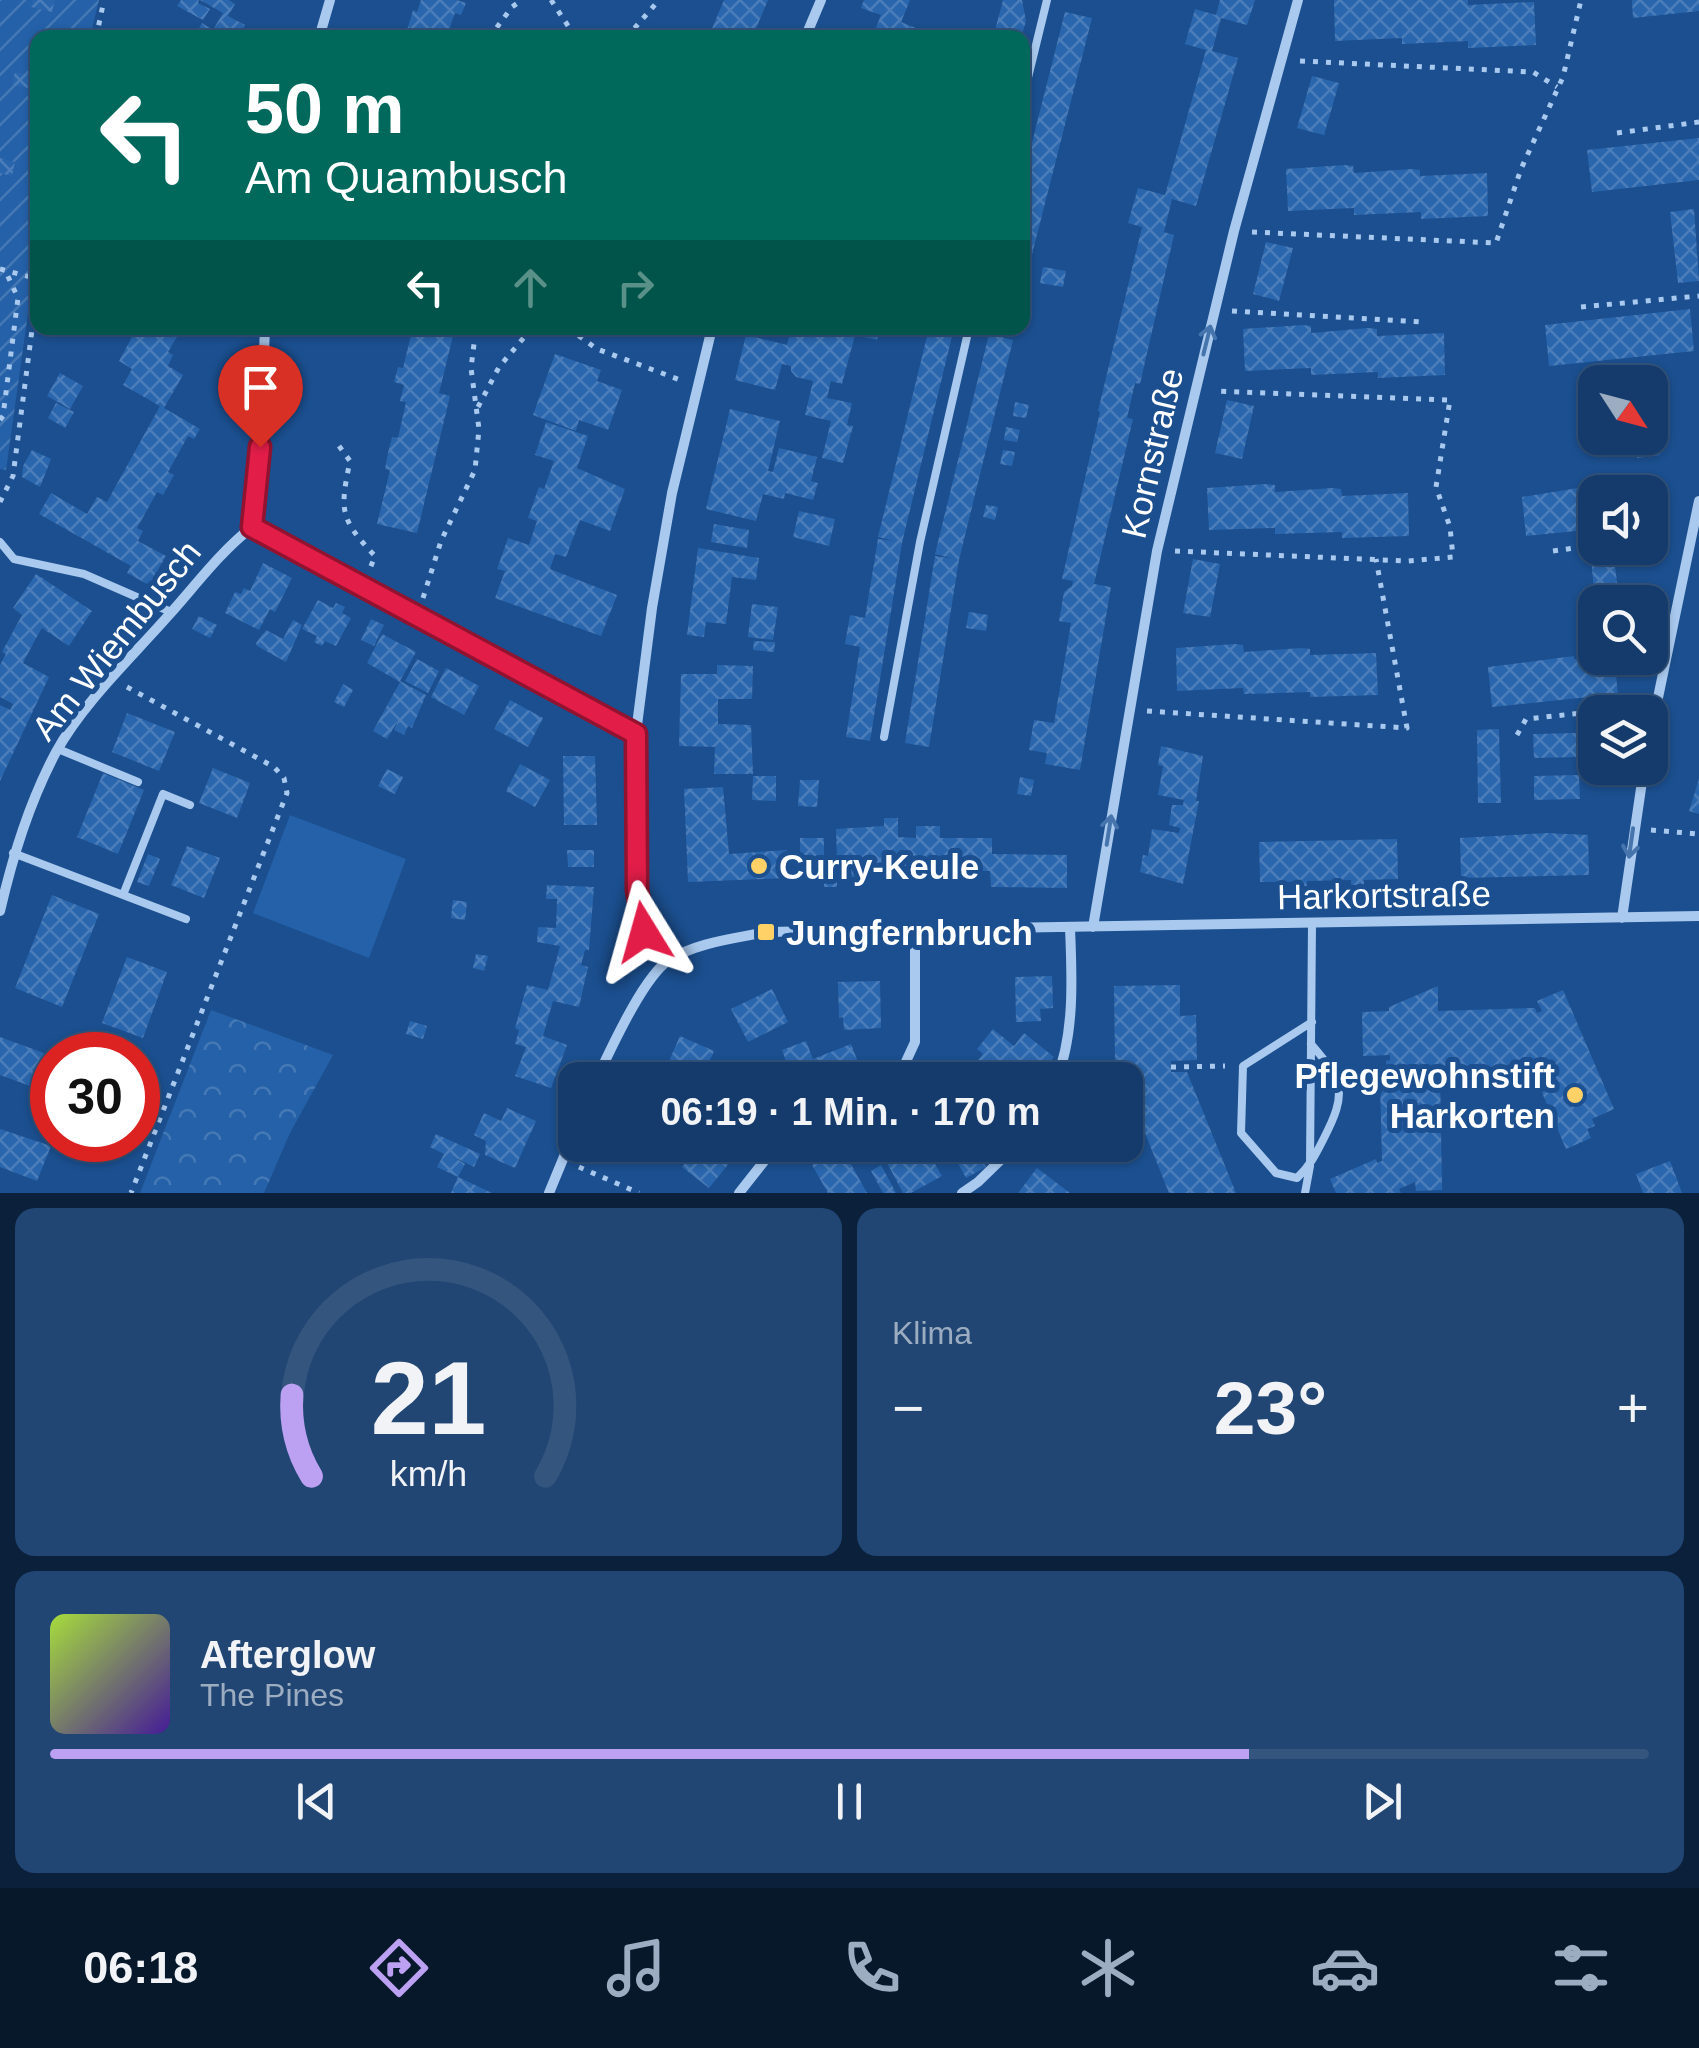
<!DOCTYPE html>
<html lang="de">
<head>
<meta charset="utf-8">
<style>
  body { margin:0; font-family:Helvetica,sans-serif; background:#214673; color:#f1f3f6; height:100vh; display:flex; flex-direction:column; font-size:38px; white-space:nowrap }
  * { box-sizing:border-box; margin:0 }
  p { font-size:32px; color:#9dadc1 }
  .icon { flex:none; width:55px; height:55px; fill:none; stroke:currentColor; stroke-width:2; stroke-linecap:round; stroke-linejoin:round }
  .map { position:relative; height:1193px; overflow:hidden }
  .details { display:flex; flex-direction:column; gap:15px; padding:15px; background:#0b203b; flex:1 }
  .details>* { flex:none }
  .top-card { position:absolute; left:30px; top:30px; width:1000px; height:305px; border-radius:20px; box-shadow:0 2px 8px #0004,0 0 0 2px #33557e; background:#00695c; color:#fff; overflow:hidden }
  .needle { width:65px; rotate:126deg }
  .controls { position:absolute; left:1578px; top:365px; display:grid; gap:20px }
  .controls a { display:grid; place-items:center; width:90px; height:90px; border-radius:20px; background:#143b6b; box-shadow:0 2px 8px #0004,0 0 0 2px #33557e; font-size:50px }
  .speed { position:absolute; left:30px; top:1032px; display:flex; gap:20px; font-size:50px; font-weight:700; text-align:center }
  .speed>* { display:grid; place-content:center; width:130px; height:130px; border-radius:50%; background:#143b6b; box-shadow:0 2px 8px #0004,0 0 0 2px #33557e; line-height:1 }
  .speed .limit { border:15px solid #d22; background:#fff; color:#111 }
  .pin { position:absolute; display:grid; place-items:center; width:85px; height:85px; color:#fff; margin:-102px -42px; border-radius:50% 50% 50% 0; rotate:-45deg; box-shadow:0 0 10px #0007 }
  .pin .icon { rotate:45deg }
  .me { position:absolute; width:110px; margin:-55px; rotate:352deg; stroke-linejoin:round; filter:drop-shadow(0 0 8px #0008) }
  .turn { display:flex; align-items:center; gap:35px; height:210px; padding:0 50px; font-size:45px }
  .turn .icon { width:130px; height:130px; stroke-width:2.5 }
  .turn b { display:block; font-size:70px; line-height:85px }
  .lanes { display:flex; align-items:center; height:95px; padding:0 50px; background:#0003; justify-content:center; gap:50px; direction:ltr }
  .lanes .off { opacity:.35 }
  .big { font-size:75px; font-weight:800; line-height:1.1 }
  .details .tile { flex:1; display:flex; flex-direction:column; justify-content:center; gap:15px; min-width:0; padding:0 35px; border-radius:20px; background:#214673 }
  .details .dial { align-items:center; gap:0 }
  .dial svg { height:260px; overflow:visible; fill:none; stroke:#33557e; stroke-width:7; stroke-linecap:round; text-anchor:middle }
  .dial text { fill:#f1f3f6; stroke:none }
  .song { display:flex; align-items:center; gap:30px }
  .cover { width:120px; height:120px; border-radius:15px; background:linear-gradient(135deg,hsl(80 70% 55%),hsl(260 70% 35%)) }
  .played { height:10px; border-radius:5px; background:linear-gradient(90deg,#bca0f2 75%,#33557e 75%) }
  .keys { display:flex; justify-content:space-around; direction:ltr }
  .heat { display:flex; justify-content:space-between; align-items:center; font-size:55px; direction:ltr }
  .details .tiles { flex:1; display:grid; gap:15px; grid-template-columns:1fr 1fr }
  .tile:last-child { grid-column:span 2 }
  .trip { position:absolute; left:558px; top:1062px; width:585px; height:100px; border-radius:20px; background:#143b6b; box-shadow:0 2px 8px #0004,0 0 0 2px #33557e; font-weight:800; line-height:100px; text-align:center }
  .menu { display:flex; height:160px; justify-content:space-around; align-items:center; background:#08182b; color:#9dadc1 }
  .menu .icon { width:70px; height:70px }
  .menu .current { color:#bca0f2 }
  .menu b { font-size:45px; color:#f1f3f6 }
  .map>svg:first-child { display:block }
  .grass { fill:#2461a8 }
  .park { fill:url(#park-crowns) }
  .garden { fill:url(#garden-furrows) }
  .building { fill:url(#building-cross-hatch) }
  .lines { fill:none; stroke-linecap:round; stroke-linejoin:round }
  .path { stroke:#a9c9ee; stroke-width:5; stroke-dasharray:5 8; stroke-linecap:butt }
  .lane { stroke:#a9c9ee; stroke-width:8 }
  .street { stroke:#a9c9ee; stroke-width:10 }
  .oneway { stroke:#4674ac }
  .route-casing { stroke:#92132f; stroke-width:25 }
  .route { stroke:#e11d48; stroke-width:18 }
  .poi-dot { fill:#ffd166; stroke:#1b4f8f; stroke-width:4 }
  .labels { text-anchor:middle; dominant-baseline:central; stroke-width:10; stroke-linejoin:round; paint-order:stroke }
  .street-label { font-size:35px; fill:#fff; stroke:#1b4f8f }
  .poi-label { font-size:35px; font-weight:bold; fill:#fff; stroke:#1b4f8f; text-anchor:start }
</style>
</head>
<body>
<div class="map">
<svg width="1699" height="1193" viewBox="0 0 1699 1193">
  <defs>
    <pattern id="park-crowns" width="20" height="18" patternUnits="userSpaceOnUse" patternTransform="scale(2.5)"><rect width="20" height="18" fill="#2461a8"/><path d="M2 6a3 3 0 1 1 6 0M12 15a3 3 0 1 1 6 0" fill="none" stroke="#4579b5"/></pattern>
    <pattern id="garden-furrows" width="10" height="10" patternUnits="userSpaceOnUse" patternTransform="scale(2.5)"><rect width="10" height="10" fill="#2461a8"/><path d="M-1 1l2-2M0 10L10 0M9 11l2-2" fill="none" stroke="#4579b5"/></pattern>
    <pattern id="building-cross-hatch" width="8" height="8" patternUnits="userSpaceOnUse" patternTransform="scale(2.5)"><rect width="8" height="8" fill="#2a66ad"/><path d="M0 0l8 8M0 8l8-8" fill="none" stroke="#4a7db9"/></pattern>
  </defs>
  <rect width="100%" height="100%" fill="#1b4f8f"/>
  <path class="grass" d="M290 815 406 859 369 958 253 913Z"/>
  <path class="park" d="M211 1010 333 1055 290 1133 264 1193H140Z"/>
  <path class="garden" d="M0 0H99L90 37 38 38 37 268 29 306 6 470 0 469Z"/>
  <path class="building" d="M33 0H55L52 12 31 7Z
    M181 0H199L198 3 210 9 203 20 177 6Z
    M200 0H229L235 4 228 16 245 25 238 38H209L198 30 202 23 213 30 223 13Z
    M421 0H457L466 3 461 15 455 13 446 38H408L410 31 407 30 413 10 417 12Z
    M724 0H768L752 38H708Z
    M864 0H910L901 22 921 30 918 38H872L881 15 861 8Z
    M1003 0H1022L1026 21 1021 38H993Z
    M1220 0H1255L1247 25 1221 18 1212 51 1238 58 1196 206 1172 199 1164 232 1174 235 1140 384 1135 383 1127 418 1133 419 1094 584 1111 587 1080 770 1045 764 1047 753 1029 750 1034 720 1054 723 1071 623 1059 621 1064 592 1072 586 1073 581 1062 579 1100 412 1098 411 1142 227 1128 223 1138 188 1165 195 1206 50 1185 44 1195 9 1216 15Z
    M1334 0H1468V5L1534 2 1536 45 1468 48V41L1402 44V38L1335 41Z
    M1632 0H1699V11L1633 18Z
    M1065 12 1092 18 1022 294V182Z
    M15 72 37 76 34 89 12 85Z
    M1312 76 1339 83 1324 135 1297 128Z
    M1699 138V180L1592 192 1587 150Z
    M0 158 15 162 12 176 0 173Z
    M1345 165 1353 166 1354 173 1412 169 1420 170V176L1487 173 1488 216 1421 219V212L1354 215V208L1288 211 1286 169Z
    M1694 209 1699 281 1678 283 1670 212Z
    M1266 242 1293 248 1279 301 1253 294Z
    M1043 267 1066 271 1063 287 1040 283Z
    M1690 309 1694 351 1549 366 1545 325Z
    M1302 325 1311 326V333L1368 328 1377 329V336L1444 333 1445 375 1378 378V372L1311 375V368L1245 371 1243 329Z
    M137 328H182L168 352 173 355 168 366 183 375 164 408 200 429 194 439 188 436 168 472 174 475 163 495 157 492 137 528 143 531 138 541 166 556 149 585 127 573 131 566 39 514 51 493 87 514 97 497 107 502 160 406 123 385 132 369 119 361Z
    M403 328H455L439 393 450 396 417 533 377 524 390 470 385 469 388 453 392 437 398 438 406 402 400 401 404 385 394 382 398 367 403 368 412 331Z
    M791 328H839L853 331V328H880L877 340 855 335 842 384 831 381 830 385 827 398 852 403 847 425 853 426 843 463 822 458 831 421 805 415 813 381 796 377 791 371V366L782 364 775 390 735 380 746 335 787 345Z
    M929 328H954L902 543 870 741 846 737 860 647 845 644 850 615 865 618 878 539 894 541 878 537Z
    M989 334 1013 340 959 560 929 747 905 743 935 556 954 559 935 554Z
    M555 354 601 370 597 381 622 390 608 430 579 420 576 431 533 415Z
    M60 373 83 386 70 409 47 396Z
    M1653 389 1660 455 1637 458 1635 438H1650V390Z
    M1227 400 1254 406 1242 459 1215 453Z
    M1015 402 1029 405 1026 418 1013 416Z
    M56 403 74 412 65 428 48 418Z
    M730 409 780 421 768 471 773 472 779 448 817 457 811 481 818 483 813 500 785 493 784 499 763 494 756 521 706 509Z
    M546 422 588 436 577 468 625 489 610 531 580 520 566 557 555 554 550 569 617 595 601 636 495 598 505 571 497 569 508 538 529 545 537 521 528 518 539 487 544 489 554 461 535 455Z
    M1006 427 1020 430 1017 442 1004 440Z
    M32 450 51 459 40 487 22 477 23 466Z
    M1003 450 1015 452 1012 466 1000 464Z
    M1649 483 1650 492H1595V529L1526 536 1522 497 1584 487Z
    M1266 484 1275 485V492L1333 488 1341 489 1342 496 1408 493 1409 536 1342 538V532L1275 534V528L1209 530 1207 488Z
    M986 505 998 507 995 520 983 517Z
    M799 511 835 519 829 546 793 537Z
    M714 524 749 530 747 548 711 542Z
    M698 548 759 558 756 580 732 577 726 624 706 622 704 637 687 635Z
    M1614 555 1619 602H1595L1591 557Z
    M1193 559 1220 564 1210 617 1183 613Z
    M263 563 292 578 275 612 270 609 259 630 225 613 235 592 241 594 244 588 250 591Z
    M36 574 92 611 69 646 42 628 35 640 23 663 49 677 0 781V705L10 710 13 704 0 697V665L6 654 2 652 22 615 13 608Z
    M318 600 333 608 336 603 345 607 342 613 351 618 336 646 325 641 322 646 314 642 317 636 302 629Z
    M752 604 778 607 773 640 748 637Z
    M969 612 988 615 986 631 966 628Z
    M199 616 217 625 210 638 192 629Z
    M371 619 384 625 374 646 361 640Z
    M293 620 302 625 286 662 257 646 256 643 266 630 283 639Z
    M382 634 416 652 400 681 426 695 412 728 408 726 404 735 394 730 399 719 387 739 373 731 400 682 367 663Z
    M754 641 775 642 774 652 753 650Z
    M1235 644 1243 645 1244 652 1301 648 1310 649V655L1376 653 1378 695 1310 697V692L1244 694 1243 688 1177 691 1176 648Z
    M1574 656V659L1614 658 1618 694 1492 707 1488 667Z
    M417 659 439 671 428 693 405 681Z
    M717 665 753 666 752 699H718V724L751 725 753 774H714L715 747 679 746 681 674H717Z
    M446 668 479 686 464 715 431 697Z
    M343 684 353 690 344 707 334 702Z
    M510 700 543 718 528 747 494 729Z
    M127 713 175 732 159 771 112 752Z
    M1499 729 1501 803H1478L1477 730Z
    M1578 733V757L1534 758 1533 734Z
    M1161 746 1203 756 1196 801H1199L1183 884 1140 872 1143 855 1148 856 1152 829 1179 833 1180 828 1169 825 1172 805H1183L1184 800 1158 795 1163 766 1158 765Z
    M563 756H595L597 825H564Z
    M520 764 550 780 535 807 506 791Z
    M213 768 250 783 237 818 199 803Z
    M387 769 403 777 395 794 378 786Z
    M103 773 144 790 118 854 77 837Z
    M1579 775 1580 799 1534 800V776Z
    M753 776H776V801L752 800Z
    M1020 777 1034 780 1031 796 1017 794Z
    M1699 779V814L1689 811Z
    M800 780H819L817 807 798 806Z
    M723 787 729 854 787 850 789 878 688 882 684 789Z
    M884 818H898V837L916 838V826H940V838H992V854L1067 855V888L991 887 990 871H914V866H898L897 874H885L884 877H837V887H824V861H800V838H824V861H837L836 829 884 826Z
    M1547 833 1588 835 1589 875 1461 878 1460 838Z
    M1397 839 1398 879 1364 880V885H1351V880L1307 881V886L1294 887V882H1260L1259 842Z
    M187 846 220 858 204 898 171 885Z
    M567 850H594V867H568Z
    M148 854 160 859 149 886 137 882Z
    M547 885 594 887 589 950H585L581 965 588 967 579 1007 553 1001 543 1036 567 1045 551 1088 515 1076 526 1047 515 1044 519 1030 515 1028 527 985 548 990 560 946 537 942 538 927 556 928 557 899H546Z
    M52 895 99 914 62 1007 15 988Z
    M453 900 467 902 465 920 451 918Z
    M476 954 488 956 484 971 473 968Z
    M127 957 167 972 143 1038 102 1023Z
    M1052 976 1053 1008 1040 1009 1041 1021 1016 1022 1015 977Z
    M880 981 881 1028 844 1030 843 1017 839 1018 838 982Z
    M1180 985V1016L1196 1015 1197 1060 1171 1061V1072H1187L1236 1193H1169L1121 1073H1126V1062H1115L1114 986Z
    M1438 986V1011L1535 1008 1537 1013 1542 1011 1537 1001 1563 990 1614 1109 1592 1119 1595 1126 1587 1129 1591 1138 1566 1149 1537 1081 1549 1075 1546 1068 1440 1070 1442 1190 1416 1191 1415 1182 1399 1189 1401 1193H1336L1330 1179 1376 1159 1377 1163 1382 1161 1380 1082 1391 1081V1076H1386V1061L1390 1060V1055L1363 1056 1362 1012 1389 1011V1007Z
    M772 989 788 1022 748 1042 731 1009Z
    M410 1021 427 1026 423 1039 406 1034Z
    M993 1029 1014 1046 1024 1033 1054 1057 1035 1080H1016L1009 1075 1005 1080H996L975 1064 983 1054 977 1049Z
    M680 1036 714 1051 701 1080H669L662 1077Z
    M0 1037 52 1056V1094L0 1075Z
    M806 1041 813 1059 851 1044 863 1075 849 1080H821L820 1076 793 1080 782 1050Z
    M507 1108 536 1121 515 1168 485 1155 486 1141 474 1135 484 1113 501 1121Z
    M0 1129 51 1146 37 1181 0 1167Z
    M436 1134 480 1154 474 1167 452 1156 465 1164 458 1177 437 1167 444 1154 430 1147Z
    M107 1140H120L112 1160 101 1155Z
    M615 1145H663L655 1163Z
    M700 1145H731L739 1151 709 1188 682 1167Z
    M920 1145H924L942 1176 911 1193H903L887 1163Z
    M948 1145H967L970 1150 975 1147 986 1167 966 1178Z
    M842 1148 867 1193H828L812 1165Z
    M1670 1161 1682 1193H1643L1636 1174Z
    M881 1165 896 1193H883L871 1171Z
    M1037 1168 1070 1193H1018Z
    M458 1177 492 1193H451Z"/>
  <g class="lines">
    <path class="path" d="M551 0 576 38
      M96 38 104 0
      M489 38 512 7 522 0
      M626 38 659 0
      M1300 61 1533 72 1557 87
      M1617 133 1699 122
      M1252 232 1496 243 1521 169 1563 77 1581 0
      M0 269 38 279
      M1581 307 1699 296
      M1232 311 1424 322
      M568 328 597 349 683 381
      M478 407 499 367 532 328
      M0 420 3 416 18 298 5 270
      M339 446 350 461C340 510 339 518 375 556L369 571
      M0 502 13 476 38 284
      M1650 538 1674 535
      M1623 548 1629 559
      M1175 551 1408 561 1453 557 1450 527 1436 487 1450 400 1215 391
      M1553 551 1595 545
      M423 598 441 541 475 470 479 429 471 368 476 328
      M127 687 274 767 284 778 287 793 131 1193
      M1147 711 1407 728 1376 559
      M1584 712 1595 735
      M1517 735 1526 719 1638 707
      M1651 830 1699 834
      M1171 1067 1225 1066
      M1349 1070 1386 1069
      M579 1167 639 1193"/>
    <path class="lane" d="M1022 102 1047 0
      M0 542 14 559 84 574 171 612
      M884 737 920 542 969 328
      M58 749 138 782
      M13 853 186 919
      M123 895 163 794 190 805
      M1311 1044C1344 1082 1347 1093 1324 1138 1316 1154 1310 1166 1297 1178L1276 1173 1241 1133 1243 1066 1312 1022
      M1305 1193 1310 1166 1312 924"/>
    <path class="street" d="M319 38 330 0
      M805 38 821 0
      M252 527 636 733
      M252 527 260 447 265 328
      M1650 736 1699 501
      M0 911C13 856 29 803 56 752 83 703 131 658 168 616 196 585 219 553 252 527
      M1622 918 1644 768
      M1093 927 1157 551 1234 231 1298 0
      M665 962 644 932 637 889 636 733 652 608 672 493 712 328
      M596 1080C610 1051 643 977 669 960 698 942 733 939 766 932L1699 916
      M888 1080 903 1068 915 1042V931
      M1056 1080C1075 1035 1072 975 1070 928
      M549 1193 575 1130
      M739 1193 777 1145
      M962 1193 978 1182 1016 1145"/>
  </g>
  <defs><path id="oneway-shaft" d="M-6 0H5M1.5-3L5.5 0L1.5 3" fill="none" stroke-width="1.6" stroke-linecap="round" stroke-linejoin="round" transform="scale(2.5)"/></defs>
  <g class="oneway">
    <use href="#oneway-shaft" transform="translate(1207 340) rotate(-76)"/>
    <use href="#oneway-shaft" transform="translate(1109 830) rotate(-81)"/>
    <use href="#oneway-shaft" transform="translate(1631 843) rotate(98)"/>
  </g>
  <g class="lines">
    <defs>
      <path id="route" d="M260 447 252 527 636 734 637 890 644 932"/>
    </defs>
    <use href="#route" class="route-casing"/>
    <use href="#route" class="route"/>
  </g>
  <g class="poi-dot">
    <circle cx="759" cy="866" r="10"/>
    <rect x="756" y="922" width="20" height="20" rx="5"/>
    <circle cx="1575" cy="1095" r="10"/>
  </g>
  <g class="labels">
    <g class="street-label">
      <text transform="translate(1152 453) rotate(-77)">Kornstraße</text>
      <text transform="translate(116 640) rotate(-51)">Am Wiembusch</text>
      <text transform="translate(1384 895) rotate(-1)">Harkortstraße</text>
    </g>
    <g class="poi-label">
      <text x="779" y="866">Curry-Keule</text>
      <text x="786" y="932">Jungfernbruch</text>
      <text x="1555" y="1075" text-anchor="end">Pflegewohnstift<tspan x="1555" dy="40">Harkorten</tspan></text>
    </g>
  </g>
</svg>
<div class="controls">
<a><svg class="needle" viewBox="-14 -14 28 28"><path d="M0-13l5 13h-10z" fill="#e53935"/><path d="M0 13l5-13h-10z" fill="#9dadc1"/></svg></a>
<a><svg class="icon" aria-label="sound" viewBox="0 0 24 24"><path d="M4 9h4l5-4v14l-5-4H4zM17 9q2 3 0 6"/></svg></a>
<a><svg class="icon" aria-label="search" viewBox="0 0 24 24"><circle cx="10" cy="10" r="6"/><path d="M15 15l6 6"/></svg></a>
<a><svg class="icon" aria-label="layers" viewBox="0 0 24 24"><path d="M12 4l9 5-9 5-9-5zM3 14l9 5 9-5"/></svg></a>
</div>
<div class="speed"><div class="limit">30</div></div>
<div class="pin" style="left:260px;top:447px;background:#d93025"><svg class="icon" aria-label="arrive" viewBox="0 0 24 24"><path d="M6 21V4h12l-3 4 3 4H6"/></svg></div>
<svg class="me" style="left:644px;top:932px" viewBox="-20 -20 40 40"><path d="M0-17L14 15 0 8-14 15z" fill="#e11d48" stroke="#fff" stroke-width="4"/></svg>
<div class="trip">06:19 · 1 Min. · 170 m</div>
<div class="top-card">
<div class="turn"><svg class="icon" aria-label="left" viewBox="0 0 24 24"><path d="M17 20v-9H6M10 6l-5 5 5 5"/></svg><div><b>50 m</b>Am Quambusch</div></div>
<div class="lanes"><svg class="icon" aria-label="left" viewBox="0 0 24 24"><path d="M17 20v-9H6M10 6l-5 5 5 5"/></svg><svg class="icon off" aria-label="ahead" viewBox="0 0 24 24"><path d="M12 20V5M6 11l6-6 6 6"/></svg><svg class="icon off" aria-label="right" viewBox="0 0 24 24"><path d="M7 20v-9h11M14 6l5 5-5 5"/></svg></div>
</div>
</div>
<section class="details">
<div class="tiles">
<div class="tile dial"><svg viewBox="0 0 100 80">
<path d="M14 69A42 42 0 1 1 86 69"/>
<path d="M14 69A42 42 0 0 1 8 44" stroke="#bca0f2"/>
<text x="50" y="56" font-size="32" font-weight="700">21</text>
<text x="50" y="72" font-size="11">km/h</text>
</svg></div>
<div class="tile"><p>Klima</p>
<div class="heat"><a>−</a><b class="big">23°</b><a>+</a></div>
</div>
<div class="tile">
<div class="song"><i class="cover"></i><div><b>Afterglow</b><p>The Pines</p></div></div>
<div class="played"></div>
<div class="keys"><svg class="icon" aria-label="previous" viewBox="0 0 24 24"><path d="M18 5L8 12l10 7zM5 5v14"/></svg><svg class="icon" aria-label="pause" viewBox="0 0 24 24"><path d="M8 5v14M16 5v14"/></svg><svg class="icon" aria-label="next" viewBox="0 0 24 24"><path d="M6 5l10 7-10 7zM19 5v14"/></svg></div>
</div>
</div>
</section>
<nav class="menu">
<b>06:18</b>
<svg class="icon current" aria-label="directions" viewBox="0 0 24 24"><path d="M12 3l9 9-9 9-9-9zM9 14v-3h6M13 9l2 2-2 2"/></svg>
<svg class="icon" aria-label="music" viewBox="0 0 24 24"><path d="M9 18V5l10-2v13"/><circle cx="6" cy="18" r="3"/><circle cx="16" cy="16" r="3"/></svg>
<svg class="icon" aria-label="phone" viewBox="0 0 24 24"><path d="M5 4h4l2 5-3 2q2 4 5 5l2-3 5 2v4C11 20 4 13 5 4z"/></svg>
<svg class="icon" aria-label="climate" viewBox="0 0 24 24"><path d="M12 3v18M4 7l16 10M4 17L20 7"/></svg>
<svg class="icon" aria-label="car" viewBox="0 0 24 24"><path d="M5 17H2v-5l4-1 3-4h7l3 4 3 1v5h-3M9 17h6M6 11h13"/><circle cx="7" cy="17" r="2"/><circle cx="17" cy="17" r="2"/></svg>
<svg class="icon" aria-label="filters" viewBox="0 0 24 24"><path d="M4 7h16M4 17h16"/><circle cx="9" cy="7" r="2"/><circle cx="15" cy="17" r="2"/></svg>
</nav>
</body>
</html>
